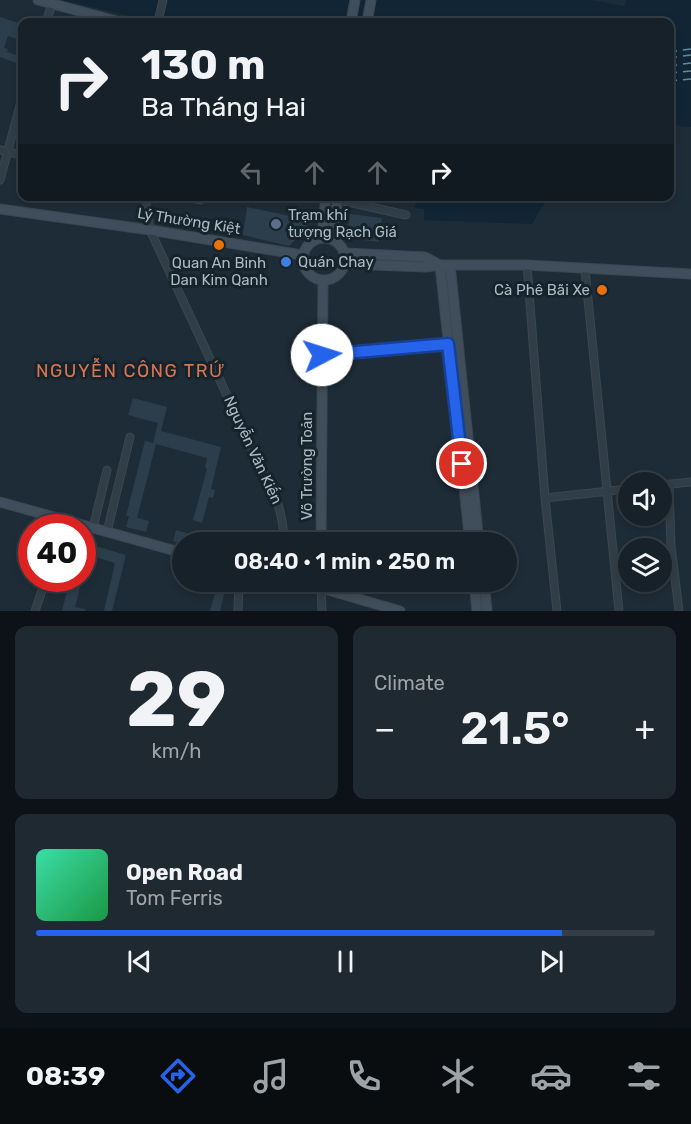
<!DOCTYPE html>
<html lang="en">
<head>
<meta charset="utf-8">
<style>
  body { margin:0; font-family:Rubik,sans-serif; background:#1f2931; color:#f1f3f6; height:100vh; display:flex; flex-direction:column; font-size:22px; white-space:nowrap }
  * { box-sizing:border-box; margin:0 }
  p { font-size:20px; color:#9ea3a8 }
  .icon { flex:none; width:33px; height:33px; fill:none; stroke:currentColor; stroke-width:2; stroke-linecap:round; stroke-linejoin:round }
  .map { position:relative; height:611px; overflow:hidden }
  .details { display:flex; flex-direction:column; gap:15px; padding:15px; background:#0c1217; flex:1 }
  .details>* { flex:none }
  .banner { position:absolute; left:18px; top:18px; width:656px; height:183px; border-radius:12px; box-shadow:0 3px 9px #0003,0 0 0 2px #353e46; background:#162129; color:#f1f3f6; overflow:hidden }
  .tools { position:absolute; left:618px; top:472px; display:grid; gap:12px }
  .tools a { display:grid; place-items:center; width:54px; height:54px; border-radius:50%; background:#162129; box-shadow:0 3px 9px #0003,0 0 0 2px #353e46; font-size:30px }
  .speed { position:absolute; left:18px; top:514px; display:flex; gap:12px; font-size:30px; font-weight:700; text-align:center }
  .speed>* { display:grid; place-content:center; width:78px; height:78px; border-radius:50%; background:#162129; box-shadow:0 3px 9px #0003,0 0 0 2px #353e46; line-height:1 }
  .speed .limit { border:9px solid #d22; background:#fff; color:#111 }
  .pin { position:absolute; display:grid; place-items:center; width:51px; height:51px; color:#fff; margin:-26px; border:3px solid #fff; border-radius:50%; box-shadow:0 2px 6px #0007 }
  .me { position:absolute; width:66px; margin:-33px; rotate:85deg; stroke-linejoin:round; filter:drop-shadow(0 0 4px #0008) }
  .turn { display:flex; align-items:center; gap:21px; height:126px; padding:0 24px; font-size:27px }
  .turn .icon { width:78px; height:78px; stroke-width:2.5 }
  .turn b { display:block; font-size:42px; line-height:51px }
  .lanes { display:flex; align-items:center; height:57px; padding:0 24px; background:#0003; justify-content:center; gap:30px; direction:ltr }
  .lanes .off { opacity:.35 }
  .big { font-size:45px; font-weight:600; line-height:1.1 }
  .details .widget { flex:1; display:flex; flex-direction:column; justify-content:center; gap:9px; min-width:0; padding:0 21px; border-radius:12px; background:#1f2931 }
  .details .dial { align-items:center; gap:0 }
  .dial b { font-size:78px; line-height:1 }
  .song { display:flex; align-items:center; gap:18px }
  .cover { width:72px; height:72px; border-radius:9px; background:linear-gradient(135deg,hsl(160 70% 55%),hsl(140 70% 35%)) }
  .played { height:6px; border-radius:3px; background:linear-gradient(90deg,#2563eb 85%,#353e46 85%) }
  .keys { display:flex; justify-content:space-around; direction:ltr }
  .heat { display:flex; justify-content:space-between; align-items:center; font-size:33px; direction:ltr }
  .details .tiles { flex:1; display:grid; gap:15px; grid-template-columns:1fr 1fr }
  .widget:last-child { grid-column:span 2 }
  .trip { position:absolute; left:172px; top:532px; width:345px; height:60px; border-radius:30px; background:#162129; box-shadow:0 3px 9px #0003,0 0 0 2px #353e46; font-weight:600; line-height:60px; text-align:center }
  .menu { display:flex; height:96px; justify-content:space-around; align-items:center; background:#090d10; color:#9ea3a8 }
  .menu .icon { width:42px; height:42px }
  .menu .current { color:#2563eb }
  .menu b { font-size:27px; color:#f1f3f6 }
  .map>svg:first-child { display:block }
  .water { fill:#112534 }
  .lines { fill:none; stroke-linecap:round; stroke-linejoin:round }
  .ferry { stroke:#618aa6; stroke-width:1.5; stroke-dasharray:8 6; stroke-linecap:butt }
  .building { fill:#2c3e4b }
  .street-casing { stroke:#3b4750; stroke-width:9 }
  .secondary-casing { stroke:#3b4750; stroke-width:11 }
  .street { stroke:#313e47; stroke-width:7 }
  .secondary { stroke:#3f4e5a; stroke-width:9 }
  .route-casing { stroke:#184099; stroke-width:15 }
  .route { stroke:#2563eb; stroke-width:10 }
  .service-dot { fill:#5c6f8a; stroke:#17232b; stroke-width:2 }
  .food-dot { fill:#e8710a; stroke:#17232b; stroke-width:2 }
  .shop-dot { fill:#3f7fe0; stroke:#17232b; stroke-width:2 }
  .labels { text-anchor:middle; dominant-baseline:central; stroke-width:6; stroke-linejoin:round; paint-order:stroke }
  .poi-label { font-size:15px; fill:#abb9c5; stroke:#17232b; text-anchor:start }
  .street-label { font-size:15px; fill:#abb9c5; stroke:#17232b }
  .quarter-label { font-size:18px; letter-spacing:1.5px; fill:#d97551; stroke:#17232b }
</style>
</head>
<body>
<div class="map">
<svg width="691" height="611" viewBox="0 0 691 611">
  <rect width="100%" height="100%" fill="#1e2c37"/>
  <path class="water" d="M62 0H590L624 6 626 0H691V127L669 125V22H155Z
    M416 197V196L548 197 532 224 424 220V209L415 208Z"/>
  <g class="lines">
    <path class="ferry" d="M669 52 691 49
      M669 58 691 55
      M669 66 691 63
      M669 73 691 71
      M669 81 691 79"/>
  </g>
  <path class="building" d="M0 17 22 24 20 40 8 36 4 48 8 49 7 52 22 57V65L0 57Z
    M247 207 309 220 307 229 289 246 243 235Z
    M350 214 382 218 380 229 395 231V233L399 234 398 240 379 237V242L347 238Z
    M133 398 167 407 161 431 221 447 211 489 215 490 213 498 209 497 202 523 193 520 207 469 205 468 207 458 156 444 137 518 149 521 146 532 126 527 129 516H126L145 441 153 443 158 423 128 415Z
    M176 530 196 536 194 543 183 544 173 541Z
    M82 542 126 555 112 611H104L115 563 82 553Z
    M70 579H82L75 607 85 609V611H62Z
    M218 583 226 586 220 611H210Z"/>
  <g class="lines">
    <defs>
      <path id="street" d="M46 22 52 4
        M158 22 163 0
        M0 150 22 155
        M0 180 22 98
        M145 196 150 230 258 462C273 491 284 510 284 543
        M181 196 201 200
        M326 197 406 215
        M527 265 545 498 557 611
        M585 269 619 611
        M669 484 671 546 679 611
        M662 485 691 482
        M545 498 628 489
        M93 528 107 470
        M107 532 130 437
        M46 579 62 583V579
        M321 587 322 611
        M35 611 46 579
        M238 611 239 582"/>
      <path id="secondary" d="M38 0 120 22
        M351 22 355 0
        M367 22 371 0
        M0 209 150 230 302 255
        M322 237 326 196
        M303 259a21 21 0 1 1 42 0a21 21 0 1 1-42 0Z
        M335 240 334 227 338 196
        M345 253 425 257 440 265
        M345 264 426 267 440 265H527L691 274
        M440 265 470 543
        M450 265 479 543
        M322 355 449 344
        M0 502 183 553
        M321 543 323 281
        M301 582 400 611
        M474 582 477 611
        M484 582 487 611"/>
    </defs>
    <use href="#street" class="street-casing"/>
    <use href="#secondary" class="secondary-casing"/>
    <use href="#street" class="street"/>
    <use href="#secondary" class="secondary"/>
  </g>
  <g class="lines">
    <defs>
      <path id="route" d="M322 355 448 344 462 464"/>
    </defs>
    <use href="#route" class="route-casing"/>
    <use href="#route" class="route"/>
  </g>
  <circle class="service-dot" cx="276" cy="224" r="6"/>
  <g class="food-dot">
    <circle cx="219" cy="245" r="6"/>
    <circle cx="602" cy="290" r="6"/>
  </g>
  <circle class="shop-dot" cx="286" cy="262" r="6"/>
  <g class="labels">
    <g class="poi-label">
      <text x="288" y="215">Trạm khí<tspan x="288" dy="17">tượng Rạch Giá</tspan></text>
      <text x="298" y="262">Quán Chay</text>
      <text x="219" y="263" text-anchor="middle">Quan An Binh<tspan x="219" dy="17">Dan Kim Qanh</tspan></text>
      <text x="590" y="290" text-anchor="end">Cà Phê Bãi Xe</text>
    </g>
    <g class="street-label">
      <text transform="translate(189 221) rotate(9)">Lý Thường Kiệt</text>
      <text transform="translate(253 450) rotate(65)">Nguyễn Văn Kiến</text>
      <text transform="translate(307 466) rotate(-90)">Võ Trường Toản</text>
    </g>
    <g class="quarter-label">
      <text x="131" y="371">NGUYỄN CÔNG TRỨ</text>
    </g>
  </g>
</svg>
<div class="tools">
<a><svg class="icon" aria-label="sound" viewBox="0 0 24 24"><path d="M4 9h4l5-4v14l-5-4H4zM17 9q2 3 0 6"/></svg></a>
<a><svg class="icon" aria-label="layers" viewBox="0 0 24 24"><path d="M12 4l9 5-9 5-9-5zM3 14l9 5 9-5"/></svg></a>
</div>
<div class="speed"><div class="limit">40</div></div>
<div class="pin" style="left:462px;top:464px;background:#d93025"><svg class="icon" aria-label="arrive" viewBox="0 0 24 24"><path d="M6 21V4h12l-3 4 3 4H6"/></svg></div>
<svg class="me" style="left:322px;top:355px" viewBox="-20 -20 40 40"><circle r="19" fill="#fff"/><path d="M0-13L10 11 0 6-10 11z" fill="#2563eb"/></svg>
<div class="trip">08:40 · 1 min · 250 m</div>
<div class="banner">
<div class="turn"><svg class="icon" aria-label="right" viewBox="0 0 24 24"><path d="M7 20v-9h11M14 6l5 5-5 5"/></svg><div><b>130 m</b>Ba Tháng Hai</div></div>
<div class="lanes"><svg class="icon off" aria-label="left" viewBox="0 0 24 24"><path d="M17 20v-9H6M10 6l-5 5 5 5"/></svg><svg class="icon off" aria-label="ahead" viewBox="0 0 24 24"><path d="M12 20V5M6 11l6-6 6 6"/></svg><svg class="icon off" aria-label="ahead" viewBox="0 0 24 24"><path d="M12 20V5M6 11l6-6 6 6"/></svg><svg class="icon" aria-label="right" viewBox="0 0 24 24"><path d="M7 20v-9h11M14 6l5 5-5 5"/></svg></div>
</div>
</div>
<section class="details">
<div class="tiles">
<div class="widget dial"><b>29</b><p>km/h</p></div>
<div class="widget"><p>Climate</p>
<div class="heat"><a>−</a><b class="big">21.5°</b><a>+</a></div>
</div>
<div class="widget">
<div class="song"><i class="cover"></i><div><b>Open Road</b><p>Tom Ferris</p></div></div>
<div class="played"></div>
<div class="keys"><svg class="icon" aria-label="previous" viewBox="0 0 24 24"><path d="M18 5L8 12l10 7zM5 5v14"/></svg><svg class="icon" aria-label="pause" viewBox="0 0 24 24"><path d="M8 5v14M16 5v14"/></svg><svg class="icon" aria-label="next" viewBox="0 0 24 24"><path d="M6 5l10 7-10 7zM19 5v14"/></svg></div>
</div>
</div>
</section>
<nav class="menu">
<b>08:39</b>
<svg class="icon current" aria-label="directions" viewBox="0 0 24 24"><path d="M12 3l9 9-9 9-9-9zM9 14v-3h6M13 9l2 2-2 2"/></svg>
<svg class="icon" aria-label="music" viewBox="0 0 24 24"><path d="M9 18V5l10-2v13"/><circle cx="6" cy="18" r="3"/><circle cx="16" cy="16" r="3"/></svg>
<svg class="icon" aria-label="phone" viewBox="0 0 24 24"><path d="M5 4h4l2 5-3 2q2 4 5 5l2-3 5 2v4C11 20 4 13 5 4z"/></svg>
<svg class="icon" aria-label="climate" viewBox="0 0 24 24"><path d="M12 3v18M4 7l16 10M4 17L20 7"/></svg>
<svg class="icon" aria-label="car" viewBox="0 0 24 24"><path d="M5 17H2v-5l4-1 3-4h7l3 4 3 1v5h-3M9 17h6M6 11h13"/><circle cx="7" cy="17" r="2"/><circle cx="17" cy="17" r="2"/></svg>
<svg class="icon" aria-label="filters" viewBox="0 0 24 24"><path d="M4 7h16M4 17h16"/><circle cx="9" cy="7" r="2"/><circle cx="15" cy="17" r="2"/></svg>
</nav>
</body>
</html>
